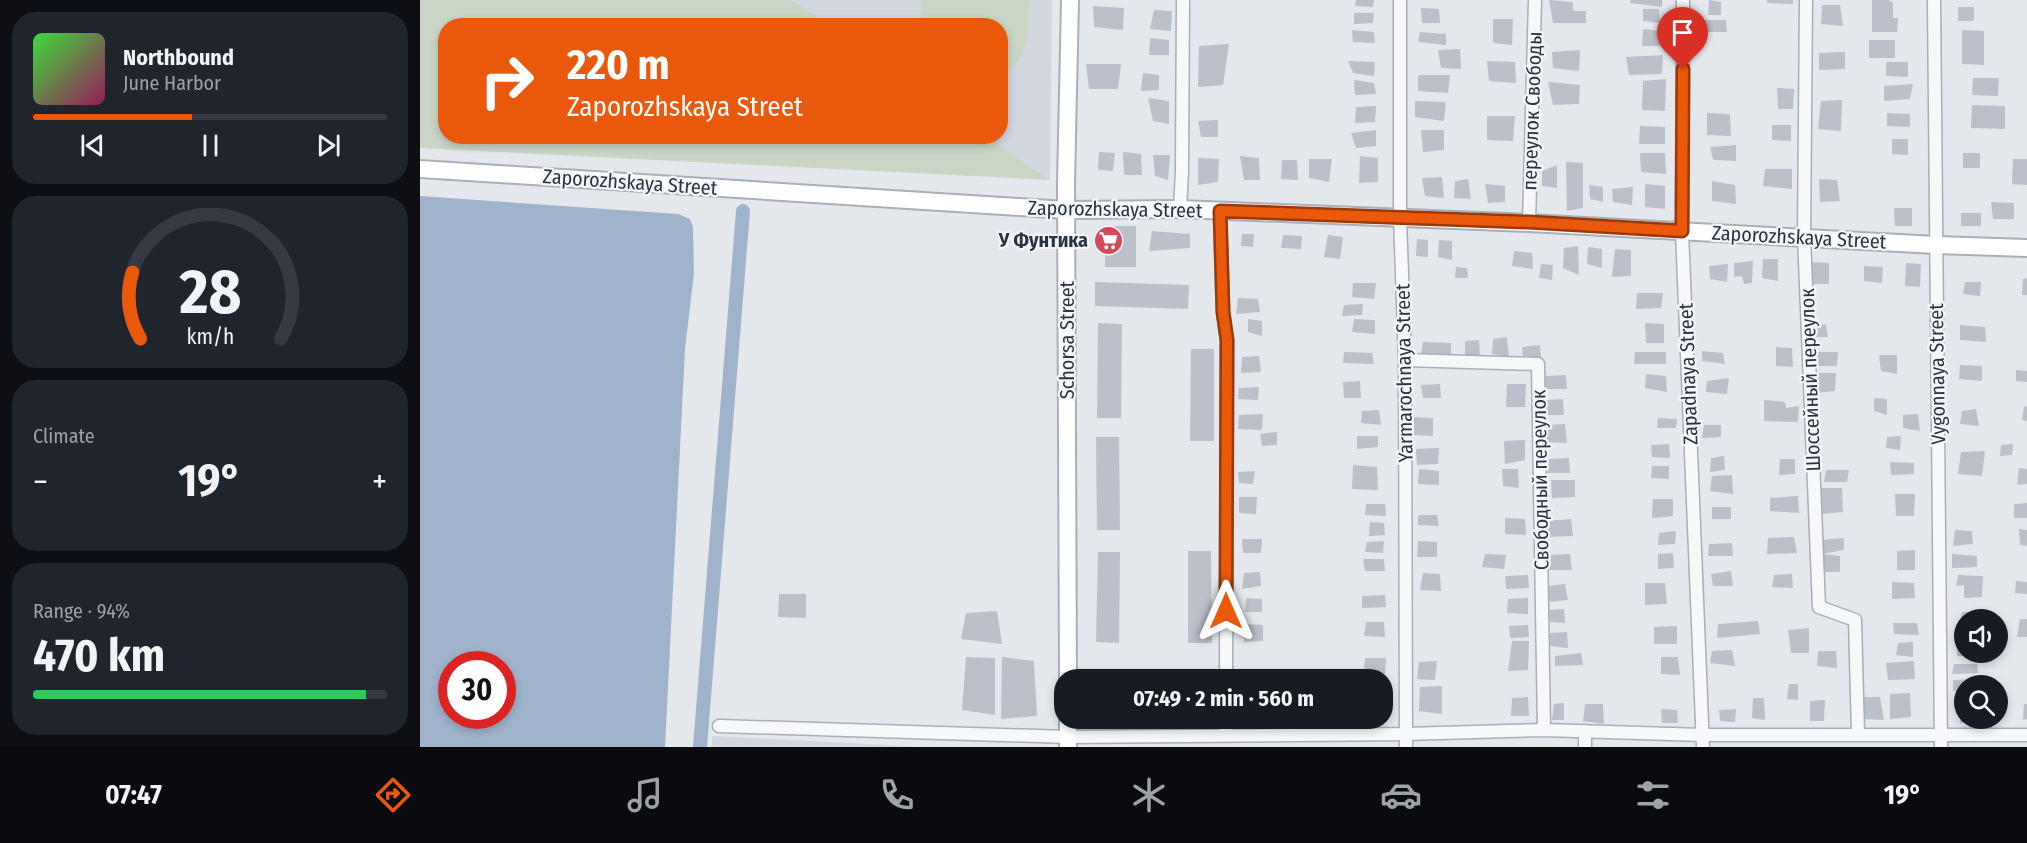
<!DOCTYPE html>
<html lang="en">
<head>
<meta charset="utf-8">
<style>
  body { margin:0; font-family:"Fira Sans Condensed",sans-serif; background:#20242c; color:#f1f3f6; height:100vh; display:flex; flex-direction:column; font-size:22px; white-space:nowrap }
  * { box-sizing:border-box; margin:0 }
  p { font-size:20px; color:#9ea1a6 }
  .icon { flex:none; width:33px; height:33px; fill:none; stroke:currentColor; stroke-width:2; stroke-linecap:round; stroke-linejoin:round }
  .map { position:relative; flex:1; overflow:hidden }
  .drawer { display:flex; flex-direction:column; gap:12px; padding:12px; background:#0d0f14; width:420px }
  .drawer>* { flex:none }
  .top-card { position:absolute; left:18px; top:18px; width:570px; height:126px; border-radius:24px; box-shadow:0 3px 9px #0003; background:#ea580c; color:#fff; overflow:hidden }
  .controls { position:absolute; left:1534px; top:609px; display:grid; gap:12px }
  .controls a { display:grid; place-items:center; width:54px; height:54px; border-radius:50%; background:#171b24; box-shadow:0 3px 9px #0003; font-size:30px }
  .speed { position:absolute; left:18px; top:651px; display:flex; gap:12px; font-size:30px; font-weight:700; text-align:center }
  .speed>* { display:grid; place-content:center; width:78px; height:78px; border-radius:50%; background:#171b24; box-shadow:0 3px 9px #0003; line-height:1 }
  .speed .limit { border:9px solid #d22; background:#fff; color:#111 }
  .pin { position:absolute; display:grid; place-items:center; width:51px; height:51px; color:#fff; margin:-62px -26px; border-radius:50% 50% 50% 0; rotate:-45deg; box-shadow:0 0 6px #0007 }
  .pin .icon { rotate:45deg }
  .me { position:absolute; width:66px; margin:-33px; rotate:0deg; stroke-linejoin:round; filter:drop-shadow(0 0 4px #0008) }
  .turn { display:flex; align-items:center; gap:21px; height:126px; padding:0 30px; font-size:27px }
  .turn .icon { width:78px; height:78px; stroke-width:2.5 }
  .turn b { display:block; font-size:42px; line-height:51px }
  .big { font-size:45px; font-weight:700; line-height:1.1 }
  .drawer .widget { flex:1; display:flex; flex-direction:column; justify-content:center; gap:9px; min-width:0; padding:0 21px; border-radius:24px; background:#20242c }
  .drawer .dial { align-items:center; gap:0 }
  .dial svg { height:156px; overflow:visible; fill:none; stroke:#363941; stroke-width:7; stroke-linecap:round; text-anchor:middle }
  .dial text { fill:#f1f3f6; stroke:none }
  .song { display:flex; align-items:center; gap:18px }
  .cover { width:72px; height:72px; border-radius:9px; background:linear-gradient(135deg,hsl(120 70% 55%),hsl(330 70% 35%)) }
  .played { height:6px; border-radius:3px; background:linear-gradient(90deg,#ea580c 45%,#363941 45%) }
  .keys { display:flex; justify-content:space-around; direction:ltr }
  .heat { display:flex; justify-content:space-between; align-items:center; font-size:33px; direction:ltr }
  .charge { height:9px; border-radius:4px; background:linear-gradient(90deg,#34c759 94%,#363941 0) }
  .trip { position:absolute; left:634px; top:669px; width:339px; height:60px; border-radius:24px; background:#171b24; box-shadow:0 3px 9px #0003; font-weight:700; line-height:60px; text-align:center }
  .menu { display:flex; height:96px; justify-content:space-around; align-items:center; background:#090b0e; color:#9ea1a6 }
  .menu .icon { width:42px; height:42px }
  .menu .active { color:#ea580c }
  .menu b { font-size:27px; color:#f1f3f6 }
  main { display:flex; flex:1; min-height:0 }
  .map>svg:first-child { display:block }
  .built { fill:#d2d6de }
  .green { fill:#c9d6c5 }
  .water { fill:#9fb4cc; fill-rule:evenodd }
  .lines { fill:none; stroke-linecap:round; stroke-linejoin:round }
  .canal { stroke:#9fb4cc; stroke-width:14 }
  .building { fill:#bbc0ca }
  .street-casing { stroke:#a9aeb7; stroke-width:15 }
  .secondary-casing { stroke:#a9aeb7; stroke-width:20 }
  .street { stroke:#f7f8fa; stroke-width:12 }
  .secondary { stroke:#fff; stroke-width:16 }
  .route-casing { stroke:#983908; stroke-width:15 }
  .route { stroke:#ea580c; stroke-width:10 }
  .labels { text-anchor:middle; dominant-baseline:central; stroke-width:4.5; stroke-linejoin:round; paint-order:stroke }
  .street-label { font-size:20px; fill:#2b3445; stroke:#f4f6f9 }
  .poi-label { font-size:20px; font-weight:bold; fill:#2b3445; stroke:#f4f6f9; text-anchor:end }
</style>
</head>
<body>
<main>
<section class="drawer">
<div class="widget">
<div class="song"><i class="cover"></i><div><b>Northbound</b><p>June Harbor</p></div></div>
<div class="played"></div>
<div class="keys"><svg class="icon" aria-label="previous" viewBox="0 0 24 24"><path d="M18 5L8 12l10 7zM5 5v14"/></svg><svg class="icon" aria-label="pause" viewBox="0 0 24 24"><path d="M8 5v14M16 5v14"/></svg><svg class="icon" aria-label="next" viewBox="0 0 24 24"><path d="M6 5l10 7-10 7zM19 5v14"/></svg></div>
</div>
<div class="widget dial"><svg viewBox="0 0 100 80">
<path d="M14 69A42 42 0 1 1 86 69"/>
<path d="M14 69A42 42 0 0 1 10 35" stroke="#ea580c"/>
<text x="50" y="56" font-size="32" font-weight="700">28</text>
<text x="50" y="72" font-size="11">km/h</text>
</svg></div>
<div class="widget"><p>Climate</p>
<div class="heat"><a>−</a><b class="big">19°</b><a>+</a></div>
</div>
<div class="widget"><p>Range · 94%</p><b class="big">470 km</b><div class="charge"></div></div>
</section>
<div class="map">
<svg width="1607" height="747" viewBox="0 0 1607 747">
  <rect width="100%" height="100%" fill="#e4e7ec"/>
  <path class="built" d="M372 0H632L630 180 568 137 580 136V26L409 25Z
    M292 736 503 747H292Z"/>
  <path class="green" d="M0 0H372L409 25 26 26V136L568 137 630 180 0 148Z
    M501 0H609C608 27 612 63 581 73L580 26 501 25Z"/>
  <path class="water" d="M0 196 258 214 270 219 273 227 274 273 265 349 245 747H0ZM32 664H82V716H32Z"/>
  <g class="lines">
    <path class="canal" d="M280 747 323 211"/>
  </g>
  <path class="building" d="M936 0H954L953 7 935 6Z
    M1129 0 1153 2V11H1166V23H1133Z
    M1211 0H1242V7L1210 3Z
    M1289 0 1301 2V15H1288Z
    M1347 0H1373V4L1347 3Z
    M1452 0H1469L1473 3V18H1478L1477 32H1452Z
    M1402 5H1420L1423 26 1401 24Z
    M673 6 704 8 703 30 674 27Z
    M1538 7H1554V21H1538Z
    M1001 8 1019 9 1020 23H1002Z
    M1223 9H1239L1240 23 1223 21Z
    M734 10 752 11 751 31 730 29Z
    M934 13H954L953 23 934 24Z
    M1073 19H1093L1092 45 1073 43Z
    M1284 20H1306L1307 32H1287Z
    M1223 29 1239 31 1241 46H1222Z
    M932 30 954 32 955 43 933 42Z
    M1542 30 1564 31V65L1542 64Z
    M1000 32 1026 34V45L998 42Z
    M730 38 749 40V55H729Z
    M1449 40H1475V58H1449Z
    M809 44 803 85 778 87 779 46Z
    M1040 49 1041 69 1021 68 1018 50Z
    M1160 50 1159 71 1133 68 1132 52Z
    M1425 52V69L1399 70V53Z
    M1243 55 1242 74 1209 75 1206 57Z
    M928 61 955 62 954 76 933 73Z
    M1067 61 1095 62 1096 83 1069 81Z
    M1466 62H1488V77L1466 76Z
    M666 64H701L698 89H669Z
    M723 73 739 75V90L721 91Z
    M998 75H1030L1028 93 998 91Z
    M1553 78H1579L1578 96 1552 95Z
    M1246 79 1245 111 1222 110 1223 81Z
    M934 80 954 83 956 94 935 95Z
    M1128 82 1160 85 1159 104 1133 105Z
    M1493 84 1490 99 1464 101V86Z
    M1357 88 1374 89 1373 109H1358Z
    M728 98 749 101V124L733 121Z
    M1422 100 1421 131 1398 129 1401 101Z
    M995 101 1026 102 1024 121 995 117Z
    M1552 105 1585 106V129L1551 128Z
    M956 106 955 122 935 123 936 107Z
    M1287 113 1310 114 1311 136 1287 135Z
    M1467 113 1490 114V127L1467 126Z
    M1067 116H1095L1093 141 1067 140Z
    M798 120V137H781L778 121Z
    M1352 125H1371V141L1352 140Z
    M1220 126 1245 127V144H1219Z
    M956 130V146L936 148 931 133Z
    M1001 130H1024V150L1003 152Z
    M1472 139H1488V155L1472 154Z
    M1316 145V161L1293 160 1290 147Z
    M679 152 695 153 693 171 678 170Z
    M703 152 721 154 722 175H704Z
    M1220 153H1245L1246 174 1221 172Z
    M1543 153H1560V168H1543Z
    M733 155H750L748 180 735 176Z
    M820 156 839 158 840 180H824Z
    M940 156 958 158V182L939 183Z
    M778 158 799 159 798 182 778 185Z
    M889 159H912L909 182 889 178Z
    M1593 159H1607V185L1592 184Z
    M862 160H877L878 180 861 179Z
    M1146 162 1163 163V208L1147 211Z
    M1137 165V188L1122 186V171Z
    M1345 169H1372V189L1343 186Z
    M1022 177 1024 198 1005 196 1002 178Z
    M1048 179 1051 199 1034 198 1035 181Z
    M1399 179 1417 180 1420 201 1400 202Z
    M1292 181 1315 185 1316 204 1292 201Z
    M1065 184 1085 186V202L1068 203Z
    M1225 184 1245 186V209L1225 207Z
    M1169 185 1183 187V202L1170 199Z
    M1213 187 1212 205 1193 202 1192 189Z
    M1571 202 1594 203V219H1573Z
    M1474 208H1492V226H1475Z
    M1541 213H1561V226H1541Z
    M685 226H716V267H685Z
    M732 231 770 234V248L729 251Z
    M822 234H834L833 247 821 246Z
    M863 235 882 236 881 249 861 248Z
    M908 235 923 237 920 259 904 257Z
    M997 239 1008 240V257L996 256Z
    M1019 240 1032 241V260L1018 257Z
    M1158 246 1159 275 1143 268 1144 248Z
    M1168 247 1182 249V268L1167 264Z
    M1195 249 1211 250V276L1192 277Z
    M1094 251 1112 253 1113 269 1092 266Z
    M1343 259H1358V281L1342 278Z
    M1333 261 1332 283 1324 284 1322 276 1314 277V263Z
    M1391 262 1409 263V284H1392Z
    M1486 263 1501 264 1500 287 1485 286Z
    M1121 264 1133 265 1132 280 1119 278Z
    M1308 264 1307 282 1290 279 1289 266Z
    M1444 266 1463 267 1462 283 1444 281Z
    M1036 267 1047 268 1048 278H1035Z
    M1607 278V295H1602L1603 279Z
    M675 282 769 285 768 309 675 306Z
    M1545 282H1561L1560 296 1543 294Z
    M933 283H956L954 299 932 297Z
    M1217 293H1243L1241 308 1216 309Z
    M818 298 838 299 840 312 816 314Z
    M943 304 942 315 922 316 924 305Z
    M828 319 842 321V336L828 332Z
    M934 319 955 320V334L932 332Z
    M678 323 702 324 701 418H677Z
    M1225 323 1244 324V343H1226Z
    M1406 324 1408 337H1396L1397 326Z
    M1540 325 1565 327 1566 342 1540 340Z
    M1087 337 1089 357 1072 354 1073 339Z
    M1059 340 1060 356H1045V341Z
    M1003 342 1031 343V356L1001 355Z
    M1120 345 1121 358 1103 356 1102 347Z
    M1356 347 1372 348 1373 367 1356 366Z
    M771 349H794V441H770Z
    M1282 351 1303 353 1305 364 1282 361Z
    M924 352 952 353 954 364 923 363Z
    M1215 352H1246V364H1214Z
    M1395 352H1418L1417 366H1396Z
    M1459 355H1477V374L1461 371Z
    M839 356 841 372 821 373 822 357Z
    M1540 365 1562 366V381L1539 379Z
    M1596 370 1607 371V382L1596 381Z
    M1396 373H1416L1415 391 1397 393Z
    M1226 374 1246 376 1247 392 1225 388Z
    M1146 375 1147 389H1125V376Z
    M1309 378 1307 394 1286 392 1287 381Z
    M940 381 941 398H924L923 382Z
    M1020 384 1021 398H1003L1001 385Z
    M1087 384H1106L1105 407H1086Z
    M839 387 838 400 818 399 819 388Z
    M1454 398 1467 399V415L1454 411Z
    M1143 399 1144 415H1126L1127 400Z
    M1344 400 1365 402 1366 408 1379 406 1378 422 1344 421Z
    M1604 406 1607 407V421L1602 420Z
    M1556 409 1559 426 1540 424 1542 411Z
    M959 410 961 425 941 423 942 411Z
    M843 414 842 430 818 429 819 415Z
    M1498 414 1500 431 1483 428V415Z
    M994 417 1013 418V436L993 435Z
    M1238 418 1257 419 1256 428H1237Z
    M1145 424 1147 443 1124 442 1126 425Z
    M1284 425H1301V437L1282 438Z
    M857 432V445L842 446 840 434Z
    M937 436H958V447L937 449Z
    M1481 436 1480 450 1466 448 1467 437Z
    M676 437H699L700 530H677Z
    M1105 440V460L1085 464 1084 441Z
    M1249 444 1250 458 1232 457 1231 445Z
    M1593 444 1592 455 1580 456 1581 445Z
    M1019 448 1018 464 997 465 996 449Z
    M1565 451 1562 476 1538 474 1541 452Z
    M1304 456 1305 470 1290 472 1291 458Z
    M1149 458 1150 473H1128V459Z
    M1360 459H1375V474L1359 475Z
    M1470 462 1494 463V474L1471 475Z
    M933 465 957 467 958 490 932 489Z
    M1232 466H1249V479L1231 478Z
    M1599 468 1607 469V484L1597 485Z
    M999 469 1019 471V485L998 484Z
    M1082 469H1098L1099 488 1083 486Z
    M1406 470H1429L1427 482H1404Z
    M835 471 833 484 819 483 818 472Z
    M1312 475 1313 494 1290 491 1292 476Z
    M1131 480H1155V497L1132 498Z
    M1400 488H1422L1423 512 1401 514Z
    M1475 494H1495L1494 516H1476Z
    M1378 496 1379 513 1350 511V498Z
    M819 497H837L836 514 819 513Z
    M1233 499H1253V516L1232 518Z
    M1607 503V518H1594V504Z
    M946 504H965L966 516 945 515Z
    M1292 507H1311V519H1292Z
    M998 515H1017L1019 526 998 525Z
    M1085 518 1105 519 1106 535 1085 534Z
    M1151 519 1153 536 1128 537 1127 521Z
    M950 522 964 523 965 535 949 536Z
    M1599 529 1607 530V546L1600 545Z
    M1535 530 1552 531 1553 544 1533 546Z
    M1256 531 1255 544 1238 545 1239 533Z
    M1374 537 1377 553 1347 554 1348 538Z
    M1424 538V550L1402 554 1401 540Z
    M822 539H842L841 553H823Z
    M964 541 963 553 945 552 947 542Z
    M998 541 1017 542V557H997Z
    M1312 543 1313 556H1288L1289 544Z
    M1495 550V570H1477V551Z
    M768 551H791L792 643H768Z
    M678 552H700L699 643 676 642Z
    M1253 553 1254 568 1238 569V554Z
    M1065 554 1086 555 1084 569 1062 567Z
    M1150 554 1152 570H1128L1127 555Z
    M1402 554 1420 556V572H1401Z
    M1532 554 1557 556V567L1532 568Z
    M943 559H964L965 571H945Z
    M1311 571 1313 586H1293L1291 574Z
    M840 572 841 586 822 589 824 573Z
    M1003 573 1020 574 1021 591 1000 590Z
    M1372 574 1373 588 1352 587 1354 575Z
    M1108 575 1109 588 1086 589 1085 576Z
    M1538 575 1563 576 1562 597 1544 598V585L1536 586Z
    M1596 581 1607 582V594L1595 593Z
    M1472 582 1494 583 1495 598 1472 599Z
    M1225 583H1245L1247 604 1225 605Z
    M1145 584 1148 600 1128 602V586Z
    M359 594H386V618L358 617Z
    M965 595 966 607 942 608V596Z
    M826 598 842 599V612H825Z
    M1108 598V614L1087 613 1088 599Z
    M1144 609 1145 623 1130 622 1129 610Z
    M577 611 582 644 541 639 546 613Z
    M1542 612H1561V620H1545V632L1539 631Z
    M1600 619H1607V637H1597Z
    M1338 621 1340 634 1297 638 1298 624Z
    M946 622H964L965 637 944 636Z
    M1473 623H1497L1499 635 1474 634Z
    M823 624 843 625V641L824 642Z
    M1108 625 1109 637 1090 638 1089 626Z
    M1257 626V644H1234V627Z
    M1389 628V653H1371L1368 630Z
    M1147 632 1148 648 1129 646 1130 633Z
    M1092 641H1109L1108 670 1088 671Z
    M1493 642V657L1476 655 1478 643Z
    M1537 646H1545V652H1563V657L1537 656Z
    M1312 650 1315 666 1290 663 1292 651Z
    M1398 651H1416L1417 668 1397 666Z
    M1161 653 1163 665 1135 666V656Z
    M546 657 575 658V715L542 710Z
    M582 657 614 661 617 716 581 719Z
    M1241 657H1258L1260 675 1241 674Z
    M945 658H966L965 674 944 671Z
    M1017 661 1015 680 997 679 999 662Z
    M1494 661 1495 679 1468 680 1466 663Z
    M1534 664H1557L1558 673 1532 674Z
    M824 675 848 676V680H824Z
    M1553 679 1554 686H1545V691H1533V680Z
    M1369 684H1378V700L1367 699Z
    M1022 686V714L999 711 1000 687Z
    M1490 693 1491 717 1470 719V694Z
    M1108 697 1109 716H1091L1092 698Z
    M1443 697H1460L1464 720 1442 719Z
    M1537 697 1545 698V704L1535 703Z
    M1333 698H1344L1345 720 1332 718Z
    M1405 700 1404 721H1390V701Z
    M1144 703V720H1132L1134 704Z
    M1165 704H1183L1184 724 1163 721Z
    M1604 704H1607V719L1603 720Z
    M1241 709 1257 710 1258 723H1242Z
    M1316 709 1315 722 1300 721 1299 710Z
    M1541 712H1545V718H1560L1562 722 1540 723Z"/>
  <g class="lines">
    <defs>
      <path id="street" d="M980 0V218L985 360 986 747
        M1263 0 1262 231 1283 747
        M1386 0 1384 236 1399 607 1435 620 1438 734
        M1514 0 1521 747
        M760 209 762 171 763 0
        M800 211 803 312 807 340 806 680
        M1109 223 1115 0
        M985 360 1118 364 1124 730
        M299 726 648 737 986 734 1124 730 1282 735H1607
        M806 735V718
        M1165 747V731"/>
      <path id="secondary" d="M0 169 646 210 760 209 1109 223 1516 245 1607 248
        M648 680 646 184 650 0
        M648 747V718"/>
    </defs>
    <use href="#street" class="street-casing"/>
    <use href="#secondary" class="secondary-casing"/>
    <use href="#street" class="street"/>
    <use href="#secondary" class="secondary"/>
  </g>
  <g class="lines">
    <defs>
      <path id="route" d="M806 611 807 340 803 312 800 211 1109 222 1262 231 1263 69"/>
    </defs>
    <use href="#route" class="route-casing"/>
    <use href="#route" class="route"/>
  </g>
  <defs>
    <symbol id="supermarket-disc" viewBox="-11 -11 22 22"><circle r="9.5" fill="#d1495b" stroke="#f4f6f9"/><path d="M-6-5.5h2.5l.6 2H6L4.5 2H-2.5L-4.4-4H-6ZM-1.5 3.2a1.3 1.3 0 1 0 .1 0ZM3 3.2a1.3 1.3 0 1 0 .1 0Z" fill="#fff"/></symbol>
  </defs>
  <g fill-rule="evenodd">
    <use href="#supermarket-disc" x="672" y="224" width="33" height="33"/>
  </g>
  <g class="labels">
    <g class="street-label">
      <text transform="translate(1112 111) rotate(-88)">переулок Свободы</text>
      <text transform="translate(210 182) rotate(4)">Zaporozhskaya Street</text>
      <text transform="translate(695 209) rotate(1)">Zaporozhskaya Street</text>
      <text transform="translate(1379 237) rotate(3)">Zaporozhskaya Street</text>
      <text transform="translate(647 340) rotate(-90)">Schorsa Street</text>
      <text transform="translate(984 373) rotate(-91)">Yarmarochnaya Street</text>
      <text transform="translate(1268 374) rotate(-92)">Zapadnaya Street</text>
      <text transform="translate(1517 374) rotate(-91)">Vygonnaya Street</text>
      <text transform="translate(1390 380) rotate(-92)">Шоссейный переулок</text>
      <text transform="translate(1120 480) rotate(-91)">Свободный переулок</text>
    </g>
    <g class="poi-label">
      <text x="668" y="240">У Фунтика</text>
    </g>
  </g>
</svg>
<div class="controls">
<a><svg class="icon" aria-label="sound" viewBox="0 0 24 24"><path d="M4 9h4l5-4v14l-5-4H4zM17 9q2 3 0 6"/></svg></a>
<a><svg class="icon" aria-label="search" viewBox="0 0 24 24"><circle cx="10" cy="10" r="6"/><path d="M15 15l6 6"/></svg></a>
</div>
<div class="speed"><div class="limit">30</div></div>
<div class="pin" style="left:1263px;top:69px;background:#d93025"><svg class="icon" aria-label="arrive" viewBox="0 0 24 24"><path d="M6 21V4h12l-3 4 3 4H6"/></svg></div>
<svg class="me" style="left:806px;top:611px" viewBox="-20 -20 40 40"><path d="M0-17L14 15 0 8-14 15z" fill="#ea580c" stroke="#fff" stroke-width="4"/></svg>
<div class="trip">07:49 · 2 min · 560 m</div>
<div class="top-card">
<div class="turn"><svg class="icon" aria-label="right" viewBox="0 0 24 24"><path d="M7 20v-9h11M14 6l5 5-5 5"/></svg><div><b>220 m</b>Zaporozhskaya Street</div></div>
</div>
</div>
</main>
<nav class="menu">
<b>07:47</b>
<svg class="icon active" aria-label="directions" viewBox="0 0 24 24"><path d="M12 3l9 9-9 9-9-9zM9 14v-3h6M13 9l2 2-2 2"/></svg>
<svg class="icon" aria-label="music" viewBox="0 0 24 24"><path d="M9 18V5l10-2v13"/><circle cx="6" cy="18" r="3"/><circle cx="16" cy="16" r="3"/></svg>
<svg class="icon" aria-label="phone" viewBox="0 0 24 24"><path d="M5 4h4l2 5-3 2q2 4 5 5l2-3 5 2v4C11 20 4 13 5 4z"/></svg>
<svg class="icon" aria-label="climate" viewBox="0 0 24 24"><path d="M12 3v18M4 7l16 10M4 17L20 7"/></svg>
<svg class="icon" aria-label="car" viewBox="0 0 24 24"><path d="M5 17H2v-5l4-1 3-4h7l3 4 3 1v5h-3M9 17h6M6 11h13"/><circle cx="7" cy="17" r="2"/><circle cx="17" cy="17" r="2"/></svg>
<svg class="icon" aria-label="filters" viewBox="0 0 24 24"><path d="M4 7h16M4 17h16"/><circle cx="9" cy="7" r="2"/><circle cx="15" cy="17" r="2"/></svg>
<b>19°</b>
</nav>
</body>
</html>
